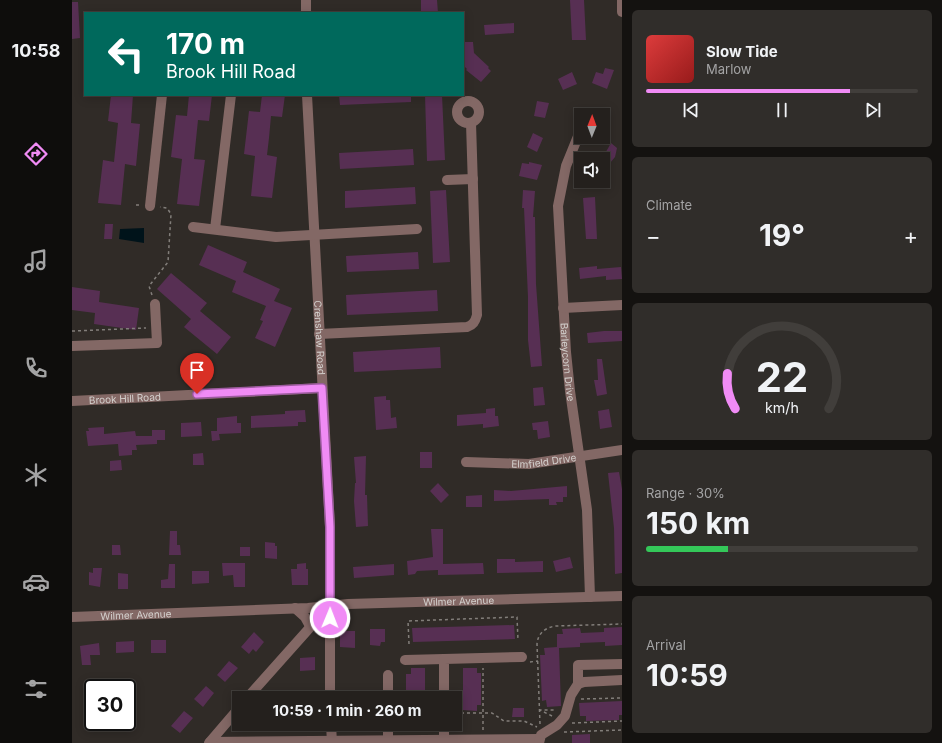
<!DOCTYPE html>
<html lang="en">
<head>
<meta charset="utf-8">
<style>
  body { margin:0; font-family:Inter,sans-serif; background:#302d2a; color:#f1f3f6; height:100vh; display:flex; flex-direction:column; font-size:15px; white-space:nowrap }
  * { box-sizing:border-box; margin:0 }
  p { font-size:13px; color:#a3a3a4 }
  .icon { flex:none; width:22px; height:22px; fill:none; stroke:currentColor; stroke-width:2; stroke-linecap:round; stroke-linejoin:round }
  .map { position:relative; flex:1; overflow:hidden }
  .side { display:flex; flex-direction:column; gap:10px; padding:10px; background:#141210; width:320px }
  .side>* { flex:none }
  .top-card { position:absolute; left:12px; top:12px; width:380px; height:84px; border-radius:0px; box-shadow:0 2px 10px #0003,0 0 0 1px #413e3b; background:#00695c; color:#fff; overflow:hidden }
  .needle { width:26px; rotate:1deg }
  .fabs { position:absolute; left:502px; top:108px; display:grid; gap:8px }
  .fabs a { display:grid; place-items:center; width:36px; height:36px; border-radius:0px; background:#24201d; box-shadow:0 2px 10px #0003,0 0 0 1px #413e3b; font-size:20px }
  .speed { position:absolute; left:12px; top:679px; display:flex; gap:8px; font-size:20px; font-weight:700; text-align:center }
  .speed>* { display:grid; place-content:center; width:52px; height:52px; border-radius:50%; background:#24201d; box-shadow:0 2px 10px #0003,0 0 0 1px #413e3b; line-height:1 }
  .speed .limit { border:2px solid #111; border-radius:6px; background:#fff; color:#111 }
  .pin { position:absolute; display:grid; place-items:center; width:34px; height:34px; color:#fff; margin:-41px -17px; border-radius:50% 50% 50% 0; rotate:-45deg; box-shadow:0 0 4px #0007 }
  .pin .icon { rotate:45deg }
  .me { position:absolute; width:44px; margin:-22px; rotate:1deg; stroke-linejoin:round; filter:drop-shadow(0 0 3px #0008) }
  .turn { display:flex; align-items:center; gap:14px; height:84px; padding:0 16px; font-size:18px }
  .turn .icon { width:52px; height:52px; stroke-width:2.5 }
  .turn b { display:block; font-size:28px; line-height:34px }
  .big { font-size:30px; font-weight:700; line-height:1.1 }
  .side .tile { flex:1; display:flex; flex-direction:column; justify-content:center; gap:6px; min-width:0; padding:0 14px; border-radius:6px; background:#302d2a }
  .side .dial { align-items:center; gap:0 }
  .dial svg { height:104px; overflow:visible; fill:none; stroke:#413e3b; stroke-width:7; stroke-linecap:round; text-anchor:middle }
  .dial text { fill:#f1f3f6; stroke:none }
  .song { display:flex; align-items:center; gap:12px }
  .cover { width:48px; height:48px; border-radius:6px; background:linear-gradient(135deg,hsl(0 70% 55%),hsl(0 70% 35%)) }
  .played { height:4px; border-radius:2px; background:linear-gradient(90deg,#f08bf5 75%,#413e3b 75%) }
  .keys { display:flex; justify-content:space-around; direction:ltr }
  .heat { display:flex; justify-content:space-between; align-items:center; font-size:22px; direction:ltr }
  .charge { height:6px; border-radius:3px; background:linear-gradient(90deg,#34c759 30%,#413e3b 0) }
  .trip { position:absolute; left:160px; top:691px; width:230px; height:40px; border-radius:0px; background:#24201d; box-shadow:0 2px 10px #0003,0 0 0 1px #413e3b; font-weight:700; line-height:40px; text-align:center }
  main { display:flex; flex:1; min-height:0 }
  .menu { display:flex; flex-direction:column; width:72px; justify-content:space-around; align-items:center; background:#0e0d0c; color:#a3a3a4 }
  .menu .icon { width:28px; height:28px }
  .menu .selected { color:#f08bf5 }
  .menu b { font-size:18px; color:#f1f3f6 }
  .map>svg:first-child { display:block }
  .water { fill:#00131a }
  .building { fill:#572f53 }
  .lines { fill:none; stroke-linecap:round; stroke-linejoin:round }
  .path { stroke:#827e7a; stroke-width:1.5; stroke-dasharray:3 3; stroke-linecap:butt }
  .minor { stroke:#836865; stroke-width:10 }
  .route-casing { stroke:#9c5a9f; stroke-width:10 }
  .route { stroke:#f08bf5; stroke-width:7 }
  .labels { text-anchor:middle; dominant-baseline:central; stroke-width:4; stroke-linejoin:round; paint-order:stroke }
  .street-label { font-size:10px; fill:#d4d1ce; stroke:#161412 }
</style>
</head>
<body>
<main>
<nav class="menu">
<b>10:58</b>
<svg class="icon selected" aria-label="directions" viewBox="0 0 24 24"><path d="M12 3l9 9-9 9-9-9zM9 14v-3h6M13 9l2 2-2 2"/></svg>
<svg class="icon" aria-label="music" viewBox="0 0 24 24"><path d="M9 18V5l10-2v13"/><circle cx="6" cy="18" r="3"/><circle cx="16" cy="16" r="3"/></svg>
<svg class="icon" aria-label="phone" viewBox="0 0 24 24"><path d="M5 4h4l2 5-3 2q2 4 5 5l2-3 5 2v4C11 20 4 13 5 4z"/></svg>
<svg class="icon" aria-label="climate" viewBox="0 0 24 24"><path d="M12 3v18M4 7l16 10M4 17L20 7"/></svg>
<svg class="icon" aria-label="car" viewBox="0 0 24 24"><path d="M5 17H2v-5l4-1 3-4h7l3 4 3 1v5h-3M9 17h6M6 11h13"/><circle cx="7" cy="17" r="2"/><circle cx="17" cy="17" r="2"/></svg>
<svg class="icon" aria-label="filters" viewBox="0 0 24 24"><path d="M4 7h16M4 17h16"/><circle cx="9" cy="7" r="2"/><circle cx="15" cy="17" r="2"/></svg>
</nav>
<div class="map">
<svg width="550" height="743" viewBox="0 0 550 743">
  <rect width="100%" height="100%" fill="#302b27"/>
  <path class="water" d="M72 228V243L47 239 48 229Z"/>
  <path class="building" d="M349 0H365L366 13H349Z
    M498 0H512L514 40H500Z
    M0 2H6L8 38 0 39Z
    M442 23V33L413 35 412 25Z
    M391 42H401L402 53 417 67 416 68 419 71 409 82 394 70 395 69 391 65Z
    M533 68 542 70 535 89 520 83 524 72 531 74Z
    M500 72 505 84 491 90 486 79Z
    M39 95H61L59 123 68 124 64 166 53 164 49 205 26 203 31 160 42 162 46 123 36 121Z
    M117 95H140L137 121 126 120 122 159 133 160 127 206 105 204 110 159 99 157 104 115 115 116Z
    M190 95H213L210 117 199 116 197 138 195 155 205 157 200 198 179 196 183 156 172 154 177 111 188 112Z
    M267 95H339V102L268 105Z
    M353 95H370L373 160 355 161Z
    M465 101 477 103 473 118 462 116Z
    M461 133 471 138 465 152 455 147Z
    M539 143 545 148 543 157 538 163 531 157Z
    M341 149 342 165 268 169 267 153Z
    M457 162 470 165 465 180 447 176 450 163 457 164Z
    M343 187 344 204 273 208V191Z
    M374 190 378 262 361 263 358 191Z
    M451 190 463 191 461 217H463L464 284 470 366 459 367 456 340V297L452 208H450Z
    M523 197 525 239H514L511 198Z
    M33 224H41L40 239H32Z
    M136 245 175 262 171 272 208 289 202 301 220 308 203 347 183 338 191 321 188 320 194 306 160 292 164 281 127 265Z
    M346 252 347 269 275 272 274 256Z
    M525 266V269L549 267 550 279 534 280V276L508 279 507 268Z
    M99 273 135 303 128 311 159 337 145 354 112 327 119 319 85 289Z
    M0 287 28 291 27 302 67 308 64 330 22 324 23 313 0 310Z
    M365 290 366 311 275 315 274 295Z
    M532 331H550V341L516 343 515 333Z
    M368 347 369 368 282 372 281 352Z
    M525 359H530L535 394 525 396 522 380H526Z
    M471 387 473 405 462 406 461 388Z
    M314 396V400H318L319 418 324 417 325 428 304 430 302 397Z
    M423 408V416H426L427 426 411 428V424L385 426V415L414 413V409Z
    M537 409 540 427 528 429 526 411Z
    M233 410 234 422H226V426L179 428V416L213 414V411Z
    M165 416V423H169V433L147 434 148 440 140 441 139 431H145V418Z
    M476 421 478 437 466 439 465 430H461L460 423Z
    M129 422 130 436 109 437V423Z
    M32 427V434L63 431 64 436H80V430H93V440H85V444L64 445 65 450H60V455L47 456 46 444 16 446 14 431H17L16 428Z
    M348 452H360V468H348Z
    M131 453 132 465H121V454Z
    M294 456 293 495H295L296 526 284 527 282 501 283 483H284L282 457Z
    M49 460 50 470 38 471V461Z
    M547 472 550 489V573L543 574 542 528 536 473Z
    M366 483 377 495 369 503 358 491Z
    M495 486V497H491V502H484L485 505H477V499L422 501V490L439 491Z
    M410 495V507H394V496Z
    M359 529H371V564L411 563 412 574 366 575V570L345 571 343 574 336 575 335 561 361 557Z
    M98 531H105V545H108L109 555H97Z
    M193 542 203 543V546H205V559L193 558Z
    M40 545H48L49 555H40Z
    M168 547H178V556H168Z
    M498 557 501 568 484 572 481 561Z
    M425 559H443V562L471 561V572L425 573Z
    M150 563H173V587H162L161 575 151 576Z
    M234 563V569H236V585H220L219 569H225V564Z
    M97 564H103V588H89V580L96 579Z
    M322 564V575L282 578 281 567Z
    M21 568H30L28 587 17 585V572L21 573Z
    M120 571H137V583L120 584Z
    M46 573 56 574V589H46Z
    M442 625 443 639 341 642 340 628Z
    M550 627V645L533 646V642L508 643V647L487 648 489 706 475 707 474 700 470 701 468 655H473L472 648 485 647V634H491L490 629 508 628 509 633 532 632V628Z
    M298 629H313V642H309L308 646 298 645Z
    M268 631H283V648L268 647Z
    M182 632 192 642 184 652 181 649 177 654 169 647Z
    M79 640H94V653H79Z
    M62 641V652L44 653V642Z
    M27 643 28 655H18L19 665H10L8 646Z
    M243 657V670L228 671V658Z
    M157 661 166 668 153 682 145 675Z
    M339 668H353V698H339V692H334V674H339Z
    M391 668H405V673H409V705H405V711L391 710Z
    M134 686 142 693 131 707 122 699Z
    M550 701V715H547V720L514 721V716H508L507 703Z
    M441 708H452V717H440Z
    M112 711 121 718 108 733 99 726Z
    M518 734V743H500V735Z"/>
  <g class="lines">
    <path class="path" d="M64 205H68
      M80 295 77 286 96 262 99 214 95 208 88 207
      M0 331 74 328
      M337 644 336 621 445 617 446 640
      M458 662 466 661
      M509 699 550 698
      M383 713H420L432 721H452L465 727
      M480 716 468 710H484
      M500 723 550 721
      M468 724 465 644C466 633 473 628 483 626L550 624
      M411 730V668
      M492 732 550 730"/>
    <g class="minor">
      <path d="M234 0V13"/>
      <path d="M550 0V12"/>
      <path id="s1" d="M235 95 258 527V698"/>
      <circle cx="396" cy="112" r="11"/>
      <path id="s2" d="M509 129 494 166 486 206 494 352 498 391 515 510 518 597"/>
      <path d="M375 180 401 179"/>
      <path d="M78 206 90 95"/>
      <path d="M121 227 204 237 345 229"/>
      <path d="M143 229 159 95"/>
      <path d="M491 308 550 305"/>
      <path d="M247 334 395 327C401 325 403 322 405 315L399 123"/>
      <path d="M0 346 85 343 83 304"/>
      <path id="s3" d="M0 401 250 388"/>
      <path id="s4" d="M394 462 457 464 550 450"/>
      <path d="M223 608 233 617 238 626"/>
      <path id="s5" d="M0 617 236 608 276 604 550 596"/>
      <path d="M333 660 372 659"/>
      <path d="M316 675V698"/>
      <path d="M506 684 512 682 550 680"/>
      <path d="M175 698 258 605"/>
      <path d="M372 698V659L450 657"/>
      <path d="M259 724 260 743"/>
      <path d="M372 724V740"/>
      <path d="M316 740V724"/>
      <path d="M138 742 467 739"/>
      <path d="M137 743 167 708"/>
      <path d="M467 743 469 735 485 725 493 716 499 695 506 684V665L550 664"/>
    </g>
  </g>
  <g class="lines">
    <defs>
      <path id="route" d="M125 394 250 388 258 527V618"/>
    </defs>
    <use href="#route" class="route-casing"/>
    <use href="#route" class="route"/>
  </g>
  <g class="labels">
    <g class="street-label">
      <text stroke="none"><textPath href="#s1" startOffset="243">Crenshaw Road</textPath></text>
      <text stroke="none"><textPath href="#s2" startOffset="237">Barleycorn Drive</textPath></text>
      <text stroke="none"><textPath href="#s3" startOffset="53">Brook Hill Road</textPath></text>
      <text stroke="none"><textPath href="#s4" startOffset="78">Elmfield Drive</textPath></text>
      <text stroke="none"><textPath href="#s5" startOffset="387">Wilmer Avenue</textPath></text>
      <text stroke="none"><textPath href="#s5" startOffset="64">Wilmer Avenue</textPath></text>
    </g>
  </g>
</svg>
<div class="fabs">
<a><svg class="needle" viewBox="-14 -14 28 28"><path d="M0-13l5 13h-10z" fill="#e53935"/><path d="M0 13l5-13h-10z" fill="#a3a3a4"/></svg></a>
<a><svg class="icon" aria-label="sound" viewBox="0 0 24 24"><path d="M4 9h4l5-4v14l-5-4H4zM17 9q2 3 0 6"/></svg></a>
</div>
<div class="speed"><div class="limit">30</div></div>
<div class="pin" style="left:125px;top:394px;background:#d93025"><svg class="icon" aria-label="arrive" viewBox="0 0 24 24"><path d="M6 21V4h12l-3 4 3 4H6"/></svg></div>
<svg class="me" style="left:258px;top:618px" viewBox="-20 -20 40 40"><circle r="17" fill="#f08bf5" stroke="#fff" stroke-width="3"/><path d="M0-11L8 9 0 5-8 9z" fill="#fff"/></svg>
<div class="trip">10:59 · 1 min · 260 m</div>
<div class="top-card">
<div class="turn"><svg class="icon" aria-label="left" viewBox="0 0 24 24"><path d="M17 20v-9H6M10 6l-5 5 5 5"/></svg><div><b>170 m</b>Brook Hill Road</div></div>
</div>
</div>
<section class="side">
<div class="tile">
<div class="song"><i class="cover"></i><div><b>Slow Tide</b><p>Marlow</p></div></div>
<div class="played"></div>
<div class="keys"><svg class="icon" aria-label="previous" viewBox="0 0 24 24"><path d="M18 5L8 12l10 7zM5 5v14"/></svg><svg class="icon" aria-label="pause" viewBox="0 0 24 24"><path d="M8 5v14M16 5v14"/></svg><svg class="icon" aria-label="next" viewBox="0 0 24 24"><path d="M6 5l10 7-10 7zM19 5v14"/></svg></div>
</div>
<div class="tile"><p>Climate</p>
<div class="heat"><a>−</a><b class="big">19°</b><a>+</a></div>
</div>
<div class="tile dial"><svg viewBox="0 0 100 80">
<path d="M14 69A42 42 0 1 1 86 69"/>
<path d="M14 69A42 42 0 0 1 8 42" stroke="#f08bf5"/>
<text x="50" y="56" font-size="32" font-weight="700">22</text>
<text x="50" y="72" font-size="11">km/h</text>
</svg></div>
<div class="tile"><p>Range · 30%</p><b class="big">150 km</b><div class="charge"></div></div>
<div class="tile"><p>Arrival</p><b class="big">10:59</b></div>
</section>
</main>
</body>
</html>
